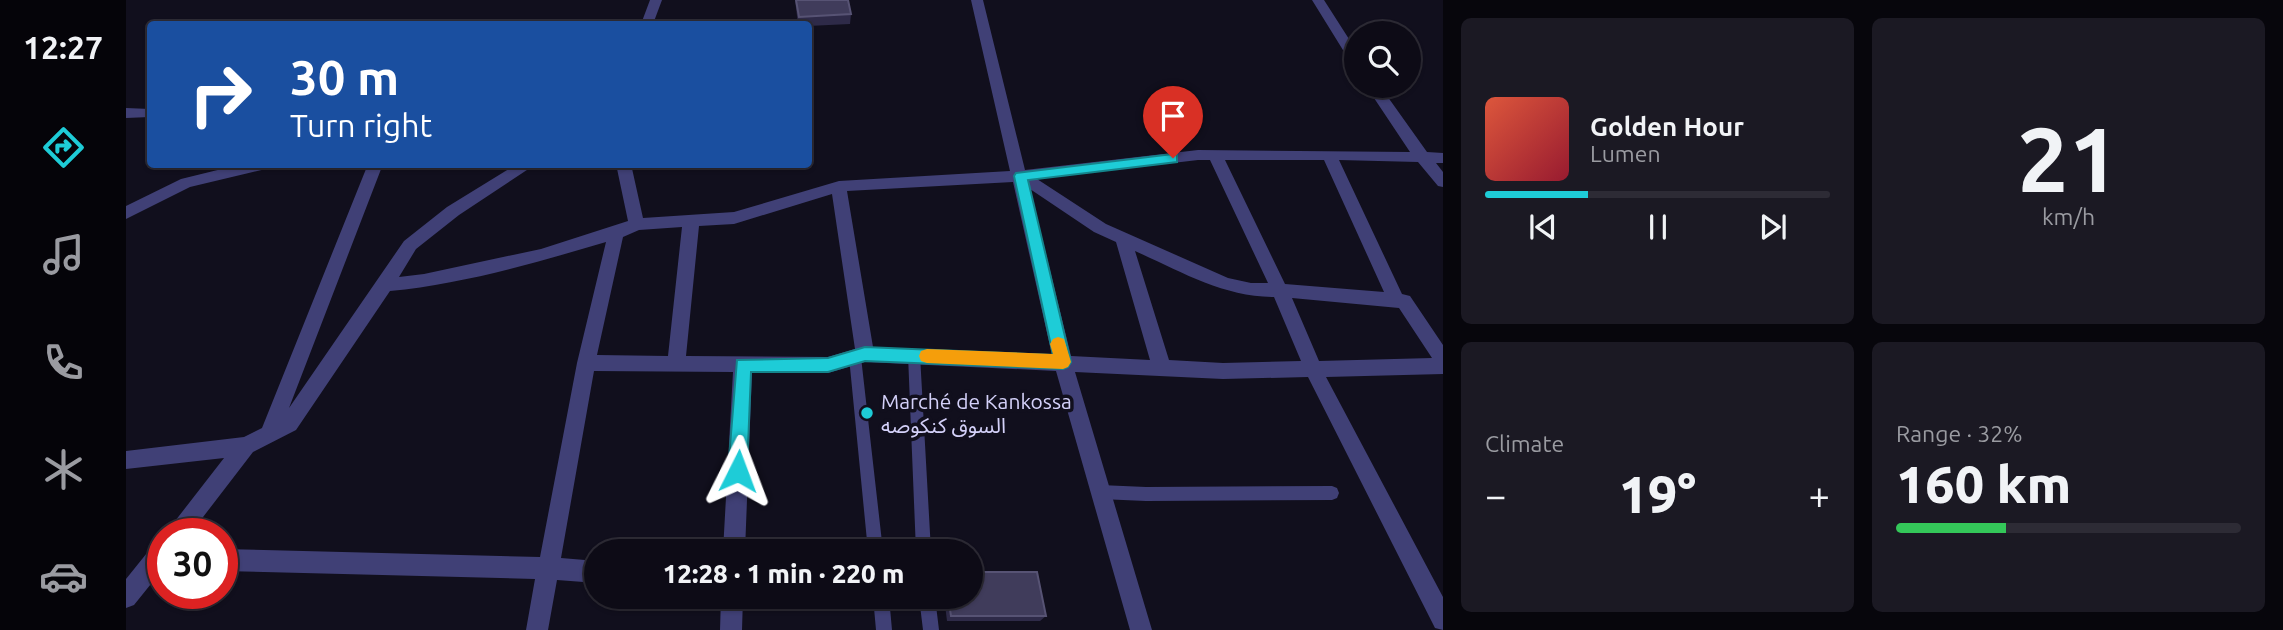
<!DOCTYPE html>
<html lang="en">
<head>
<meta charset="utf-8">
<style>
  body { margin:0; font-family:Ubuntu,"Noto Sans Arabic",sans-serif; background:#1b1923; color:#f1f3f6; height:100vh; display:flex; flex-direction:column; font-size:26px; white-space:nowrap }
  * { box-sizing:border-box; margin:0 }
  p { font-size:23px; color:#9a9ba1 }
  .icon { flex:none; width:38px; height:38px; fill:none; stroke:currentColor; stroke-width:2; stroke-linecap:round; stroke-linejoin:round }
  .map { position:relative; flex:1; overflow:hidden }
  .sheet { display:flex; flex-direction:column; gap:18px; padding:18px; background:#07060c; width:840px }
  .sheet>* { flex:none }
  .top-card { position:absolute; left:21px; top:21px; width:665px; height:147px; border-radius:7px; box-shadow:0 2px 5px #0004,0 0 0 2px #2d2b35; background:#1a4fa0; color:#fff; overflow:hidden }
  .fabs { position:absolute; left:1218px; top:21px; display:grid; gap:14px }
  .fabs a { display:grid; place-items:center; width:77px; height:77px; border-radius:50%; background:#0d0b16; box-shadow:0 2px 5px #0004,0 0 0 2px #2d2b35; font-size:35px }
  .speed { position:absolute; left:21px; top:518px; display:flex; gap:14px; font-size:35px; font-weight:700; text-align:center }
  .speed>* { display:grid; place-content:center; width:91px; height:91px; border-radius:50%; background:#0d0b16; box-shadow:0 2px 5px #0004,0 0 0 2px #2d2b35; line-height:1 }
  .speed .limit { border:10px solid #d22; background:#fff; color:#111 }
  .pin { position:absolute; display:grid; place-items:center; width:60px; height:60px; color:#fff; margin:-72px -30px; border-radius:50% 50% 50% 0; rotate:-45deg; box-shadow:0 0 7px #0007 }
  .pin .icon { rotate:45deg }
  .me { position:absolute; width:77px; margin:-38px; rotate:3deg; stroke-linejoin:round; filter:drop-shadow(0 0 5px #0008) }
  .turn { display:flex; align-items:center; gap:24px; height:147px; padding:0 28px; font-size:32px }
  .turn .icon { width:91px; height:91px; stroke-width:2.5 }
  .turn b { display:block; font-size:49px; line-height:60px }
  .big { font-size:52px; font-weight:800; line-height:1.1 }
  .sheet .card { flex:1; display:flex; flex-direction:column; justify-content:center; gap:10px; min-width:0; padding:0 24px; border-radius:10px; background:#1b1923 }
  .sheet .dial { align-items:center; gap:0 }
  .dial b { font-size:91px; line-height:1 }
  .song { display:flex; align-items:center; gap:21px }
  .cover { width:84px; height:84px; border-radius:10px; background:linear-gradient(135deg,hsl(10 70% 55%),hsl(350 70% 35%)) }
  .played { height:7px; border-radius:4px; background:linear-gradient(90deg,#1eccd7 30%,#2d2b35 30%) }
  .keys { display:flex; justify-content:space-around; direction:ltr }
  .heat { display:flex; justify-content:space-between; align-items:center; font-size:38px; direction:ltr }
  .charge { height:10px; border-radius:5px; background:linear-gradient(90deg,#34c759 32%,#2d2b35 0) }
  .sheet .tiles { flex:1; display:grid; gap:18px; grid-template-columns:repeat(2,1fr) }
  .trip { position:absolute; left:458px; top:539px; width:399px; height:70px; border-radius:35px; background:#0d0b16; box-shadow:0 2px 5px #0004,0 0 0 2px #2d2b35; font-weight:800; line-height:70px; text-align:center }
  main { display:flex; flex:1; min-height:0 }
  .tab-bar { display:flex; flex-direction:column; width:126px; justify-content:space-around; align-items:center; background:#050409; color:#9a9ba1 }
  .tab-bar .icon { width:49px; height:49px }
  .tab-bar .current { color:#1eccd7 }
  .tab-bar b { font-size:32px; color:#f1f3f6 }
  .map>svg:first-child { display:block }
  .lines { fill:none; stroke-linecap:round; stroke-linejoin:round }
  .service { fill:#404076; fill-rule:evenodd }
  .minor { fill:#404076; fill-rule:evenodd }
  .wall { fill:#2e2a48 }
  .building { fill:#403c5b; stroke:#575374; stroke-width:2 }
  .route { fill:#1eccd7; stroke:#14858c; stroke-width:2 }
  .slow { fill:#f59e0b }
  .poi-dot { fill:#1eccd7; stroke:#110f1d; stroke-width:2.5 }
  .labels { text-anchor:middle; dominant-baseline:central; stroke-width:7; stroke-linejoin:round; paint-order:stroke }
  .poi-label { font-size:21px; fill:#d4d1f9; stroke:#110f1d; text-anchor:start }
</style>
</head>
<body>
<main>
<nav class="tab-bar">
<b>12:27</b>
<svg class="icon current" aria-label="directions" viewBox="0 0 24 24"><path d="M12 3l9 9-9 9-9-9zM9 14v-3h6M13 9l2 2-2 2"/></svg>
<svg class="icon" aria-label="music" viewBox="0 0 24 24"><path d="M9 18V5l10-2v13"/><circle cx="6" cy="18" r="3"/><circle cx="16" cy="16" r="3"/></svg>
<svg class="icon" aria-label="phone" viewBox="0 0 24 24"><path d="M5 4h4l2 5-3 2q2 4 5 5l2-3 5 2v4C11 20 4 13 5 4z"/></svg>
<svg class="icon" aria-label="climate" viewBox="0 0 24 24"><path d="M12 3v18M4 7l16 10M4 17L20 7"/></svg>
<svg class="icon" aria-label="car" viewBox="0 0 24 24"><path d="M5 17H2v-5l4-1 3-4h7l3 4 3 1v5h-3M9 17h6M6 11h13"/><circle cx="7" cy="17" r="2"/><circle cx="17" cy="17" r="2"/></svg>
</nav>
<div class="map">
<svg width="1317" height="630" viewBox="0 0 1317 630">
  <rect width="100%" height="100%" fill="#110f1d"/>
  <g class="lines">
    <path class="service" d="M788 350 792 351 794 355 805 551H790L782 355 784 351Z
      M729 352 734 353 735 357 757 551H742L723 357 724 353Z
      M974 485 1020 487 1206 486 1211 488 1213 493 1211 498 1206 500 1020 501 974 499 969 497 967 492 969 487Z
      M747 597H763L766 630H750Z
      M793 597H809L813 630H797Z"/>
    <path class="minor" d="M524 0H536L527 24H515Z
      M845 0H857L899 170 1072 150 1284 152 1240 86H1254L1301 152 1317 153V163H1310L1317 172V187L1312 186 1292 162 1213 160 1276 294 1284 296 1317 345V374L1200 377 1317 597V630L1309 628 1182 377 1097 379 949 372 1026 630H1004L930 371 739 362 702 373 626 372 619 551H597L607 372 468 371 435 558 471 561V583L431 580 422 630H400L409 579 96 571V549L414 557 451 363 480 242C409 263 337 284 264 291L170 430 127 452 64 534H39L98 458 0 469V451L118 437 136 428 242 164H257L163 408 278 241 321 207 391 164H410L333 215 290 249 273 277 298 274 415 249 502 221 490 164H505L517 218 608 212 713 181 884 171ZM1072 160H1084L1142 283H1125L1102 278 980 224 911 179ZM1099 160H1198L1258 292 1159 284ZM887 182 926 355 747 347 721 191ZM904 189 968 232 990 242 1024 360 945 356ZM706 194 729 349 702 357 560 356 573 226 608 224ZM556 227 542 356 471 355 497 237 513 230ZM1009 251C1054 271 1097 297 1148 297L1175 361 1097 363 1043 360ZM1166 298 1273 308 1306 358 1193 361Z
      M1186 0H1198L1230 50V64L1225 63Z
      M0 108 24 109V117L0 118Z
      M116 164H147L140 169 64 187 0 219V206L55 179Z
      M37 540V569L8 605 0 608V579L29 543Z
      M595 597H617L616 630H594Z"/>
  </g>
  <path class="wall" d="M669 0H722L725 14 724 24 682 26V24H672Z
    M818 597H845L920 616 914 621H821Z"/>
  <path class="building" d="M670 0H722L725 14 673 17Z
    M845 572H911L920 616H825L822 597H845Z"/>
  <path class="route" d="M1047 154 1051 155V162L902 180 945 362 942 367 937 369 739 361 702 372H625L621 471 618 478 612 480 605 478 602 471 611 360 702 358 739 347 927 355 888 176 890 173Z"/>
  <path class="slow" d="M932 337 938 339 945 362 942 367 937 369 801 363 795 361 793 356 795 351 801 349 927 354 924 344 927 339Z"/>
  <circle class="poi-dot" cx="741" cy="413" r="7"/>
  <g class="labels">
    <g class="poi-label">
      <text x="755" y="401">Marché de Kankossa<tspan x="755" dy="24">السوق كنكوصه</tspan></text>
    </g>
  </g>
</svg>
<div class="fabs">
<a><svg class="icon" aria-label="search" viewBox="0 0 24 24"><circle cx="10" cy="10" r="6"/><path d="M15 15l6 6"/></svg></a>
</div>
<div class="speed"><div class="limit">30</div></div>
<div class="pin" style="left:1047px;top:158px;background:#d93025"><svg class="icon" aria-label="arrive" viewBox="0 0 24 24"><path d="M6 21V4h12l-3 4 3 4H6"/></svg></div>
<svg class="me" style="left:612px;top:471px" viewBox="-20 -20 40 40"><path d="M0-17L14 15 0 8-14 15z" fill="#1eccd7" stroke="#fff" stroke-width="4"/></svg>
<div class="trip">12:28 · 1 min · 220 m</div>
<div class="top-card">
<div class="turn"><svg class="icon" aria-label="right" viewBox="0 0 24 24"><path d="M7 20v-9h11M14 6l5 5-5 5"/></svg><div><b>30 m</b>Turn right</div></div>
</div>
</div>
<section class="sheet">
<div class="tiles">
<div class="card">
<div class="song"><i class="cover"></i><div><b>Golden Hour</b><p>Lumen</p></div></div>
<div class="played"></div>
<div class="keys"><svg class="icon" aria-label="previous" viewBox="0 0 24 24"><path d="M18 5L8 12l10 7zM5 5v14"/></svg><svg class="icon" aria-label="pause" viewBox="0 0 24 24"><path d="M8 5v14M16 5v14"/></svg><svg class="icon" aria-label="next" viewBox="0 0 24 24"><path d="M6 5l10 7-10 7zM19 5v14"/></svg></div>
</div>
<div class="card dial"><b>21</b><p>km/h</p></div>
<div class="card"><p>Climate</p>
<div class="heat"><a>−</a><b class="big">19°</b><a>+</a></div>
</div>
<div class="card"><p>Range · 32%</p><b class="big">160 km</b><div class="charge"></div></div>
</div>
</section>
</main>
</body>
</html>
